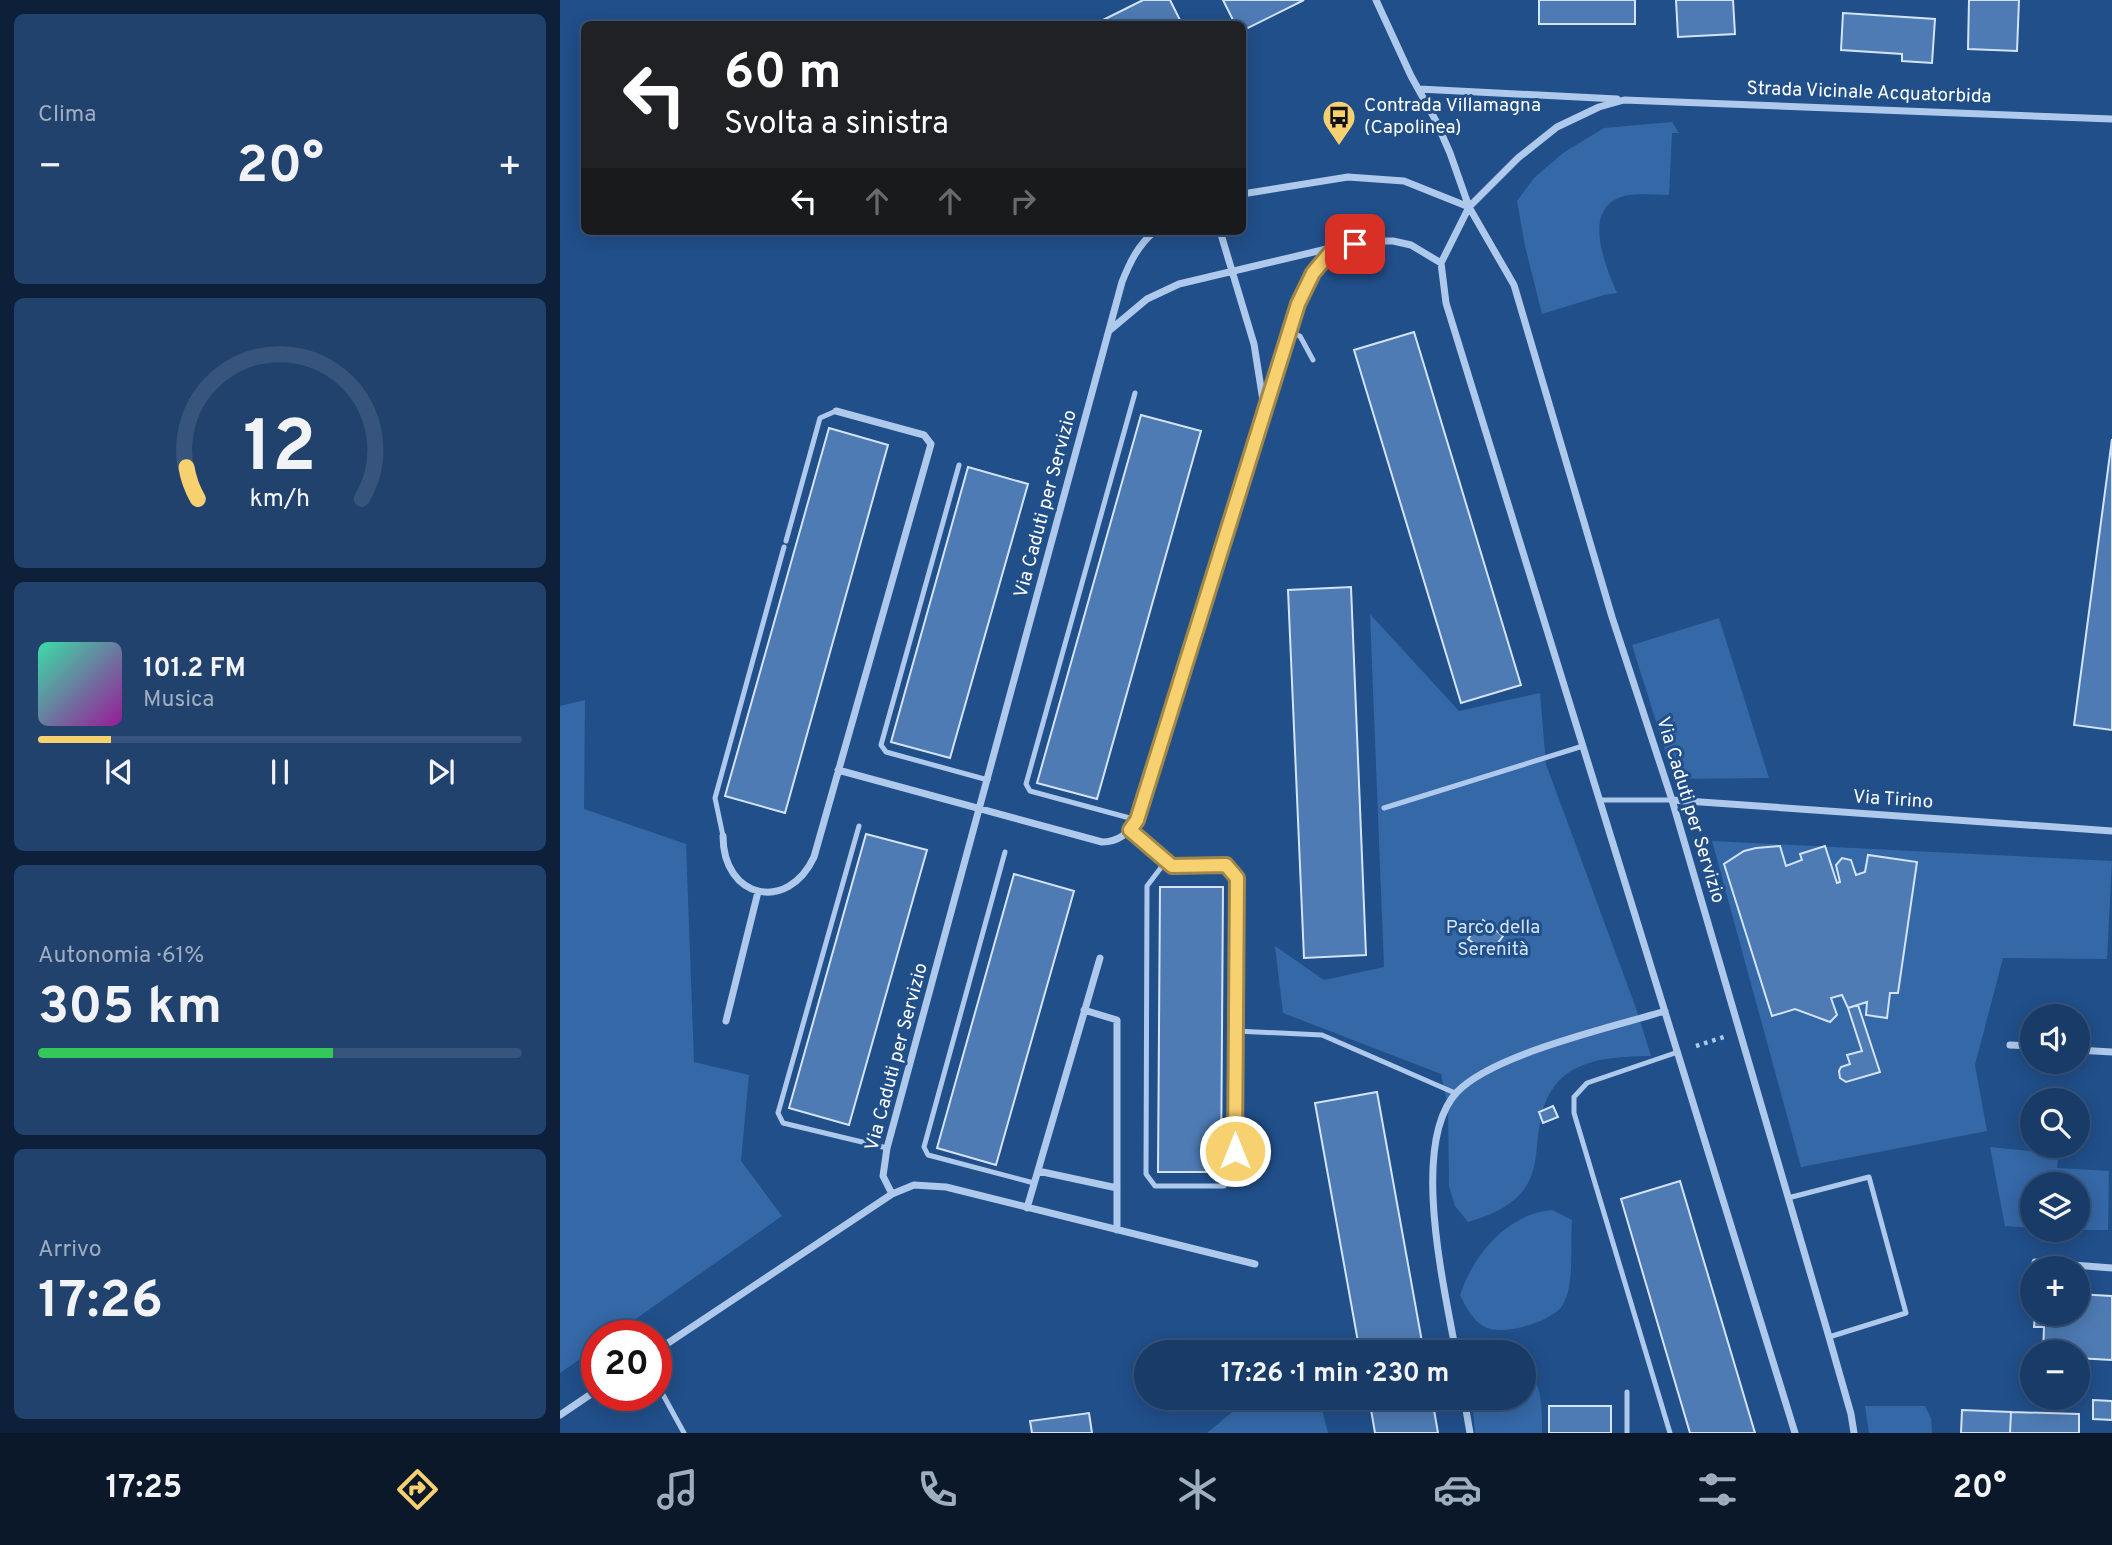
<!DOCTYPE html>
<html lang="it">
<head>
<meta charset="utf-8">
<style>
  body { margin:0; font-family:Overpass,sans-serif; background:#22426e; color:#f1f3f6; height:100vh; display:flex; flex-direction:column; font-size:26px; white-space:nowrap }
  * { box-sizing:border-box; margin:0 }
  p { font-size:23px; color:#9fadc0 }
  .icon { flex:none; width:38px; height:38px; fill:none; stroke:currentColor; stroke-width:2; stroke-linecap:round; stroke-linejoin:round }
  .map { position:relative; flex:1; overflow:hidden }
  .side { display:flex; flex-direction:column; gap:14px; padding:14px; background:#0e2039; width:560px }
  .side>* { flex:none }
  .banner { position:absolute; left:21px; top:21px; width:665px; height:214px; border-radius:10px; box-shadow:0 4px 18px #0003,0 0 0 2px #37557c; background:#202124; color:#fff; overflow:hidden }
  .tools { position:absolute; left:1460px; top:1004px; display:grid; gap:14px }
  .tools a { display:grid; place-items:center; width:70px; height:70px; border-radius:50%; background:#193b68; box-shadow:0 4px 18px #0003,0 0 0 2px #37557c; font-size:35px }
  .speed { position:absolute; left:21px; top:1320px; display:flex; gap:14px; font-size:35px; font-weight:700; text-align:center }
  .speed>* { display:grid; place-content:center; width:91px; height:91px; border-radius:50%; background:#193b68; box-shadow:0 4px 18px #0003,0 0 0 2px #37557c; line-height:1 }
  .speed .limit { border:10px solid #d22; background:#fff; color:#111 }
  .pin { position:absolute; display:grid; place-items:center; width:60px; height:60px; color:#fff; margin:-30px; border-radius:14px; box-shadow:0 4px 10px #0006 }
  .me { position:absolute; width:77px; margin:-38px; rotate:0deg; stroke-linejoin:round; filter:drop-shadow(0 0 5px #0008) }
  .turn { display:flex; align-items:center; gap:24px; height:147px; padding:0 28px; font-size:32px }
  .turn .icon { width:91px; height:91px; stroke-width:2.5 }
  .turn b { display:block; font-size:49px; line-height:60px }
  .lanes { display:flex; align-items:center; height:66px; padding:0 28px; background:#0003; justify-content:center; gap:35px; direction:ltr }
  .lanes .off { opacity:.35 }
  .big { font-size:52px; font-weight:700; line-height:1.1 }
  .side .widget { flex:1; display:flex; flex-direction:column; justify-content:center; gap:10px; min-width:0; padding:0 24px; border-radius:10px; background:#22426e }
  .side .dial { align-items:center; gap:0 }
  .dial svg { height:182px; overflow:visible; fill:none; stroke:#37557c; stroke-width:7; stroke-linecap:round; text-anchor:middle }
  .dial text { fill:#f1f3f6; stroke:none }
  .song { display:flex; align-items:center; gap:21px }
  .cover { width:84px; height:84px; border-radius:10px; background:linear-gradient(135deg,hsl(160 70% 55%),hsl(300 70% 35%)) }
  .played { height:7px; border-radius:4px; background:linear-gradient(90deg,#f7d170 15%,#37557c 15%) }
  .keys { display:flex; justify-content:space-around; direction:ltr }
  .heat { display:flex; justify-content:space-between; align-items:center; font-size:38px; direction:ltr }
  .charge { height:10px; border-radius:5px; background:linear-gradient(90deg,#34c759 61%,#37557c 0) }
  .trip { position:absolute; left:574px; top:1340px; width:402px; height:70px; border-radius:35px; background:#193b68; box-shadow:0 4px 18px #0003,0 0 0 2px #37557c; font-weight:700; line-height:70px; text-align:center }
  .menu { display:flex; height:112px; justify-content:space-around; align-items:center; background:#0a182a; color:#9fadc0 }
  .menu .icon { width:49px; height:49px }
  .menu .active { color:#f7d170 }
  .menu b { font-size:32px; color:#f1f3f6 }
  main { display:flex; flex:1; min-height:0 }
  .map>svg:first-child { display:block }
  .green { fill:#3568a7 }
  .building { fill:#4e7bb3; stroke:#d3e3f8; stroke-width:2 }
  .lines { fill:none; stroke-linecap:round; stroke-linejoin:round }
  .path { stroke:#aec9eb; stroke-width:4.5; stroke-dasharray:3.5 5; stroke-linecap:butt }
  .service { stroke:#aec9eb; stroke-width:5 }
  .minor { stroke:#aec9eb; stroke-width:7 }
  .route-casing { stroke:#a18849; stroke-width:18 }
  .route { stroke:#f7d170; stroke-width:12 }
  .labels { text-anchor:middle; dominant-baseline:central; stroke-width:6; stroke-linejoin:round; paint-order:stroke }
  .street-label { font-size:19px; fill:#fff; stroke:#214f8a }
  .poi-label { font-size:19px; fill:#fff; stroke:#214f8a; text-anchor:start }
  .park-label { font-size:19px; fill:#d3e3f8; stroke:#214f8a }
</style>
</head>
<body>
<main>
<section class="side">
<div class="widget"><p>Clima</p>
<div class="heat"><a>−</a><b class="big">20°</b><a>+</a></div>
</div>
<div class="widget dial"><svg viewBox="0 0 100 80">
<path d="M14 69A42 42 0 1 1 86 69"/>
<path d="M14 69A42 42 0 0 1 9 55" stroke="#f7d170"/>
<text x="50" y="56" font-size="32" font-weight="700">12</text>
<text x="50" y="72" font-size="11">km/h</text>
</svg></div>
<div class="widget">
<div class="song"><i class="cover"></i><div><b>101.2 FM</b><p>Musica</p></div></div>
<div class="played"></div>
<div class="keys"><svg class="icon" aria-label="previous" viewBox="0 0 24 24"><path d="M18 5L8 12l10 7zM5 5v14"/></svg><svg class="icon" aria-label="pause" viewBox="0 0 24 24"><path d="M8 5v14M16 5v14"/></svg><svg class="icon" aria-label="next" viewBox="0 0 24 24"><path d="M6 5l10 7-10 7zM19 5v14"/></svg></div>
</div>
<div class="widget"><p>Autonomia · 61%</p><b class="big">305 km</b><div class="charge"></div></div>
<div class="widget"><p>Arrivo</p><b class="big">17:26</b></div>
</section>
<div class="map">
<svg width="1552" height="1433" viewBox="0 0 1552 1433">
  <rect width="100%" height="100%" fill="#214f8a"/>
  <path class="green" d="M1112 122 1119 133H1112L1109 195C1095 195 1078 193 1064 196 1020 208 1046 267 1057 293L1044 295 982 314 965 246 957 201 974 178 1003 153 1044 128Z
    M810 614 899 711 980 693 986 764 1077 1011 1091 1056C1037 1057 991 1061 980 1123 976 1142 978 1163 969 1181 958 1204 931 1215 908 1222L895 1206 889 1186 888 1106 881 1074 723 1013 715 946 764 980 824 967Z
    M1159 618 1209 778 1114 779 1072 645Z
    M25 700 24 809 126 844 134 1062 189 1075 181 1161 222 1216 53 1335H37V1347L0 1373V706Z
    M1152 841 1552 861 1547 959 1443 958 1415 1065 1427 1131 1241 1167Z
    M1430 1147 1499 1154 1497 1168 1549 1171 1548 1230H1517V1185H1472V1228L1445 1226Z
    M992 1210 1012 1220C1010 1243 1015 1287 1002 1306 991 1322 945 1335 927 1328 913 1322 906 1307 900 1295 914 1254 947 1214 992 1210Z
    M964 1365C983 1383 982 1408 982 1433H915L912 1398H964Z
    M689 1398H759L768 1433H647Z
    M1305 1406H1365L1371 1418 1372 1433H1309Z"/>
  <path class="building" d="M583 0H610L622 24H543L541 21Z
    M663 0H744L682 31V24H675Z
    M979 0H1075V24H979Z
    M1116 0H1173L1175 34 1118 37Z
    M1409 0H1459L1457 51 1408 49Z
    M1283 13 1375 19 1372 63 1342 61V54L1281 50Z
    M854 332 961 685 901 703 794 350Z
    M581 415 641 431 537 799 477 783Z
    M269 428 328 445 225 813 165 796Z
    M1552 439V730L1514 725Z
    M408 467 468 484 390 758 331 742Z
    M791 587 806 955 744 958 728 590Z
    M306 834 367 850 289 1125 229 1108Z
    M1220 846 1226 866 1242 860 1240 854 1265 846 1277 883 1280 882 1276 865 1282 858 1291 860 1296 875 1305 872 1308 855 1357 862 1338 993H1330L1327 1018 1306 1015 1307 1002 1288 1008 1282 995 1271 998 1277 1015 1270 1022 1235 1009 1212 1016 1164 864 1184 851 1196 848Z
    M454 874 514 891 436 1165 377 1148Z
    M600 887H663L661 1172H598Z
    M923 920 943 936 929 955 908 939Z
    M1298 1005 1320 1072 1286 1082 1280 1078 1279 1071 1281 1067 1290 1064 1287 1055 1302 1051 1288 1008Z
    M817 1092 864 1353H800L755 1103Z
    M993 1106 998 1117 983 1123 979 1112Z
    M1120 1181 1195 1433H1130L1061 1199Z
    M1517 1294 1552 1296V1360L1517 1358V1353H1483L1484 1327H1474L1475 1314H1517Z
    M809 1398H872L878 1433H815Z
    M1533 1400 1552 1401V1420L1533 1419Z
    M989 1406H1051V1433H989Z
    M1402 1410 1451 1412 1450 1433H1401Z
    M1451 1412 1519 1414V1433H1450Z
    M529 1413 532 1433H472L470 1421Z"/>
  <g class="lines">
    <path class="path" d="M1136 1046 1164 1037"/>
    <path class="service" d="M729 332 740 336 753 360
      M575 393 466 784 470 791 577 820
      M399 465 321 745 326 752 428 780
      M226 541 260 418 276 411
      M1040 800H1112
      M824 808 1023 746
      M299 826 218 1113 223 1123 327 1148
      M570 830 612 866 666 865 677 879 675 1175 664 1186H595L586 1174 587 886 606 861
      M163 836 155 798 224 547
      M445 852 364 1147 368 1155 474 1183
      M676 1031 762 1035 895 1093
      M1228 1198 1309 1177 1346 1313 1269 1337
      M96 1382 124 1433
      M1067 1433V1392
      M1110 1433 1014 1113V1097L1027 1083 1118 1052"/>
    <path class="minor" d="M816 0 851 76 876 121 890 153 909 207 954 285 1052 617 1112 800 1269 1337 1291 1414 1294 1433
      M859 89 1057 99
      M682 194 788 177 844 181 909 207
      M660 231 694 344 704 407
      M550 330 587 299 619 284 775 247 816 241H833L851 245 881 263
      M278 770 542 842C559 842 568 833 577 820L738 304 753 273 775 247
      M1112 800 1552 831
      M163 836C163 899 228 913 254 857L371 444 364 435 276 411
      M524 1010 557 1020V1230
      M166 1021 198 892
      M1450 1045 1472 1046
      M1517 1050 1552 1052
      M478 1171 557 1188
      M332 1194 323 1176 327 1148 562 282C570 262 578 245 595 231
      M467 1208 540 958
      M1475 1262 1552 1268
      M96 1351 332 1194 354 1185 386 1187 695 1264
      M896 1353C885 1290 849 1143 897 1092 933 1054 1052 1027 1105 1011
      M904 1398 910 1433
      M0 1415 37 1390
      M1235 1433 886 303 881 263 909 207 958 158 997 127 1039 107 1064 100 1552 119"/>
  </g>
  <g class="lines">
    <defs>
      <path id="route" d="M675 1151 677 878 666 865 612 866 570 830 577 820 738 304 753 273 775 247 795 244"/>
    </defs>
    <use href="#route" class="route-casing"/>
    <use href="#route" class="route"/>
  </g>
  <defs>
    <symbol id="bus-pin" viewBox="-11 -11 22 30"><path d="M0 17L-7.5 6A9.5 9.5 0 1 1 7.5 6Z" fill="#f7d170" stroke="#214f8a"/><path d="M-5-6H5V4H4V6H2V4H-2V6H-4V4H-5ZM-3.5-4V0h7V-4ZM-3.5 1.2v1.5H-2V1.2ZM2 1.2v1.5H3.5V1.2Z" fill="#111"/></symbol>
  </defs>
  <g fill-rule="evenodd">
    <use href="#bus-pin" x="760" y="98" width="38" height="52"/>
  </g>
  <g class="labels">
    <g class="street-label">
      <text transform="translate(1309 93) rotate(2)">Strada Vicinale Acquatorbida</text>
      <text transform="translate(486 504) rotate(-75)">Via Caduti per Servizio</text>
      <text transform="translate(1333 800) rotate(4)">Via Tirino</text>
      <text transform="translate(1130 810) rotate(73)">Via Caduti per Servizio</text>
      <text transform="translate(337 1057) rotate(-75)">Via Caduti per Servizio</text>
    </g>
    <g class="poi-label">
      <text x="804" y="106">Contrada Villamagna<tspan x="804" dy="22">(Capolinea)</tspan></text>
    </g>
    <g class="park-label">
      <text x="933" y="928">Parco della<tspan x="933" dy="22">Serenità</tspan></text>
    </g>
  </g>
</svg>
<div class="tools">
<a><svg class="icon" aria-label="sound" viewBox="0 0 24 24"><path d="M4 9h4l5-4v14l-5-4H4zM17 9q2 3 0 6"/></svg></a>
<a><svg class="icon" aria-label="search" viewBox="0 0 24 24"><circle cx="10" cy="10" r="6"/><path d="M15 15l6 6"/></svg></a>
<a><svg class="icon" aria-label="layers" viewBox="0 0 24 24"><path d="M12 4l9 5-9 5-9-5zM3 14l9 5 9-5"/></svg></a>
<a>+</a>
<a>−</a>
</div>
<div class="speed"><div class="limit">20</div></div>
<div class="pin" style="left:795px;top:244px;background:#d93025"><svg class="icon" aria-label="arrive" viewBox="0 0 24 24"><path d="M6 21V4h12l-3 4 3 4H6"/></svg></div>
<svg class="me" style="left:675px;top:1151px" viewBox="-20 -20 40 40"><circle r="17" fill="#f7d170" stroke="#fff" stroke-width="3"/><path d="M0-11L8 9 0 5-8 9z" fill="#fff"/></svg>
<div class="trip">17:26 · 1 min · 230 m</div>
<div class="banner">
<div class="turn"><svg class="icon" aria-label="left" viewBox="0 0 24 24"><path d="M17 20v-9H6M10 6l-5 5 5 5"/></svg><div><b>60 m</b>Svolta a sinistra</div></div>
<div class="lanes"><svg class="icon" aria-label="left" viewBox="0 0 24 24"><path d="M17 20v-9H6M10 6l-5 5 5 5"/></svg><svg class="icon off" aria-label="ahead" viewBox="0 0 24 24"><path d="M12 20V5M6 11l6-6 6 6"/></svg><svg class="icon off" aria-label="ahead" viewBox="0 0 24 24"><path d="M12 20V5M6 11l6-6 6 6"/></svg><svg class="icon off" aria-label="right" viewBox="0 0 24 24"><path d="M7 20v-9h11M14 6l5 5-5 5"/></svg></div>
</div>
</div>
</main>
<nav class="menu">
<b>17:25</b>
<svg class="icon active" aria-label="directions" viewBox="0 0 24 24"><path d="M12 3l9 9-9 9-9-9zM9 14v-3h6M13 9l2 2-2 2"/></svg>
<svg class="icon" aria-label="music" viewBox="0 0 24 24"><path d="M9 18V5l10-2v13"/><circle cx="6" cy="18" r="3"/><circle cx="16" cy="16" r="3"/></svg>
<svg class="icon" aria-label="phone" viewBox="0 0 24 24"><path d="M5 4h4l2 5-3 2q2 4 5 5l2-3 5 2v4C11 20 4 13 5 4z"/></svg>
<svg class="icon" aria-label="climate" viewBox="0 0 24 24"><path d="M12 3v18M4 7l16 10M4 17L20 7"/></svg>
<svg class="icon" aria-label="car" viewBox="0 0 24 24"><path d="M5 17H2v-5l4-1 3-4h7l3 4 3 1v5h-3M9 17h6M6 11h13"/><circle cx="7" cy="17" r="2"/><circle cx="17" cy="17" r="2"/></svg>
<svg class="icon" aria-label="filters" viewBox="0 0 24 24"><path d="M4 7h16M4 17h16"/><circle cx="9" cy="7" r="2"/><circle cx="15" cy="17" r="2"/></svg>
<b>20°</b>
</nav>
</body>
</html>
